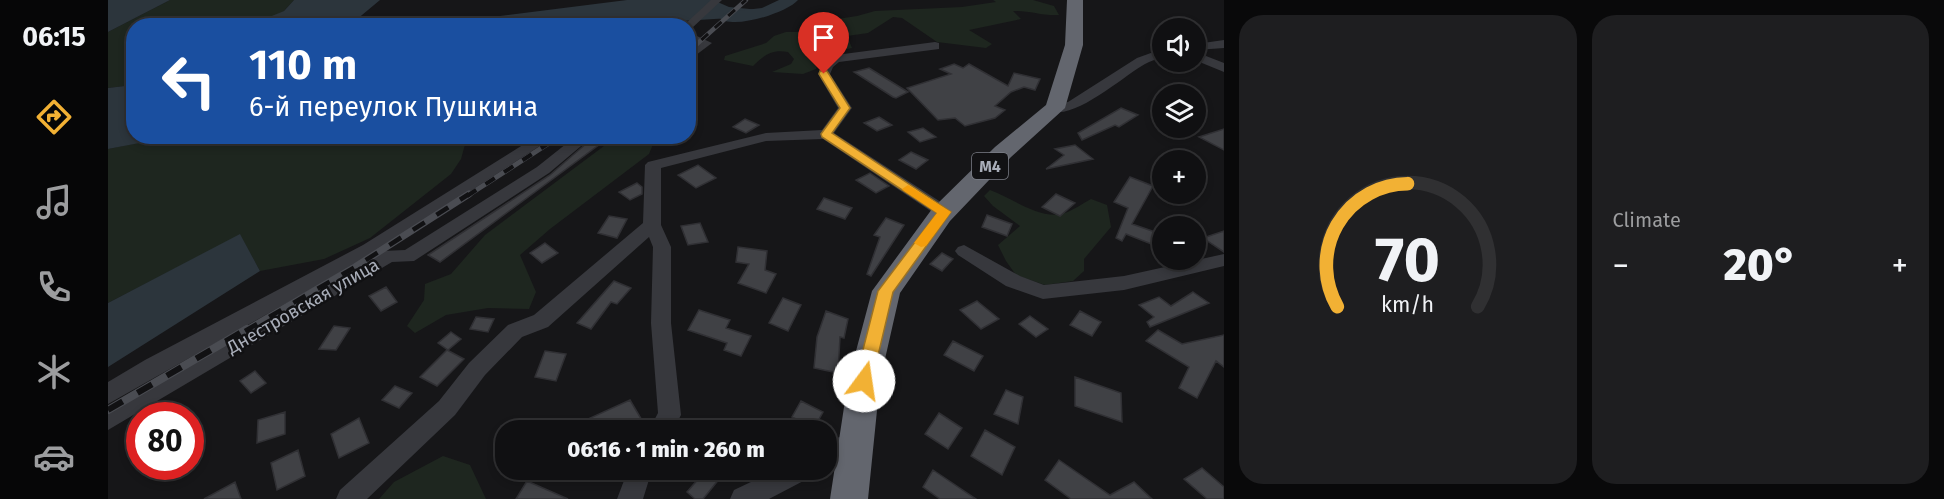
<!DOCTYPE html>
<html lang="en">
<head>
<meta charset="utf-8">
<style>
  body { margin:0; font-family:"Fira Sans",sans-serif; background:#1e1e20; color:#f1f3f6; height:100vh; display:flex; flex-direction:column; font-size:22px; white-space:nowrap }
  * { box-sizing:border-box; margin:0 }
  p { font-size:20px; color:#9c9d9f }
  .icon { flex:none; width:33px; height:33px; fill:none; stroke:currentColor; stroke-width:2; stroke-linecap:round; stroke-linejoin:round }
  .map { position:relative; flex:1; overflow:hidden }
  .drawer { display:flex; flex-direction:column; gap:15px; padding:15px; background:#09090a; width:720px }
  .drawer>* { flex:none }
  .hud { position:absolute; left:18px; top:18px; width:570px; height:126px; border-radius:24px; box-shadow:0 3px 9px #0003,0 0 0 2px #303032; background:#1a4fa0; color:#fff; overflow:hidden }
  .fabs { position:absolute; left:1044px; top:18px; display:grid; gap:12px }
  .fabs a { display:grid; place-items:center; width:54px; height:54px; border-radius:50%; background:#101012; box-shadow:0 3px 9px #0003,0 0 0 2px #303032; font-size:30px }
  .speed { position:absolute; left:18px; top:402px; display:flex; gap:12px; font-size:30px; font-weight:700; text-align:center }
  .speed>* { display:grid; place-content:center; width:78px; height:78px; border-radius:50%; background:#101012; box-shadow:0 3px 9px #0003,0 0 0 2px #303032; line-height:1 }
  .speed .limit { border:9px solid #d22; background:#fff; color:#111 }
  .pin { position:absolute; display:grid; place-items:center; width:51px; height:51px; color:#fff; margin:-62px -26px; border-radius:50% 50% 50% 0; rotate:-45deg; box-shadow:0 0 6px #0007 }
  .pin .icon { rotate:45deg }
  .me { position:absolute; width:66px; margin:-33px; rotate:14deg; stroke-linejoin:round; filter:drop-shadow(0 0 4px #0008) }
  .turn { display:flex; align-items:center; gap:21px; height:126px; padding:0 24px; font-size:27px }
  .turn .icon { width:78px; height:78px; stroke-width:2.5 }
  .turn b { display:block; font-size:42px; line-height:51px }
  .big { font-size:45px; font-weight:800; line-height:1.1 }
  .drawer .card { flex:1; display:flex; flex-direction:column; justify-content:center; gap:9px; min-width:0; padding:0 21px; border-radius:24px; background:#1e1e20 }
  .drawer .dial { align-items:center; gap:0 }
  .dial svg { height:156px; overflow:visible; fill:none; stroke:#303032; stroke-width:7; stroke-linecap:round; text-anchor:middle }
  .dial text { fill:#f1f3f6; stroke:none }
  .heat { display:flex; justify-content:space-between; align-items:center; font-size:33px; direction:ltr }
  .drawer .tiles { flex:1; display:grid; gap:15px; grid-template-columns:repeat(2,1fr) }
  .trip { position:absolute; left:387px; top:420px; width:342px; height:60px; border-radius:24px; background:#101012; box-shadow:0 3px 9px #0003,0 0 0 2px #303032; font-weight:800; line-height:60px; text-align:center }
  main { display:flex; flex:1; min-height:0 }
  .tab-bar { display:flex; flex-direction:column; width:108px; justify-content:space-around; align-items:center; background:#060607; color:#9c9d9f }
  .tab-bar .icon { width:42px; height:42px }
  .tab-bar .active { color:#f2b134 }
  .tab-bar b { font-size:27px; color:#f1f3f6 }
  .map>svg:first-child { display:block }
  .green { fill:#1e261f }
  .water { fill:#2c353c }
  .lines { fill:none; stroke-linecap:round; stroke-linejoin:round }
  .river { fill:#2c353c; fill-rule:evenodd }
  .building { fill:#404145; stroke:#303034; stroke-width:1.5 }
  .minor { fill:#37383d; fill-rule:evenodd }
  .highway { fill:#63666e; fill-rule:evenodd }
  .rail-far3-casing { stroke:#4a4c52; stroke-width:4.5 }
  .rail-far2-casing { stroke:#4a4c52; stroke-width:5 }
  .rail-far1-casing { stroke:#4a4c52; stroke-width:7 }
  .rail-casing { stroke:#4a4c52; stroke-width:8 }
  .rail-far3 { stroke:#111113; stroke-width:3; stroke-dasharray:9; stroke-linecap:butt }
  .rail-far2 { stroke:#111113; stroke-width:4; stroke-dasharray:11; stroke-linecap:butt }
  .rail-far1 { stroke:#111113; stroke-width:4.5; stroke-dasharray:14; stroke-linecap:butt }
  .rail { stroke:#111113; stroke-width:6; stroke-dasharray:17; stroke-linecap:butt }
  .route { fill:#f2b134; stroke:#9d7322; stroke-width:1.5 }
  .slow { fill:#f59e0b }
  .labels { text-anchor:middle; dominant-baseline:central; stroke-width:5; stroke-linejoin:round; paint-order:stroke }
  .shield { fill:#111113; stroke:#7b7e86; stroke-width:1.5 }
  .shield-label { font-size:16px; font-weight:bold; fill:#a8adb8 }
  .street-label { font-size:18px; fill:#a8adb8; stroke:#111113 }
</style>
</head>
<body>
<main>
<nav class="tab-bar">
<b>06:15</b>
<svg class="icon active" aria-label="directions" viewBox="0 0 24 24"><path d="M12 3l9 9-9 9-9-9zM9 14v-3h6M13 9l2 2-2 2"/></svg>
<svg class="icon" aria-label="music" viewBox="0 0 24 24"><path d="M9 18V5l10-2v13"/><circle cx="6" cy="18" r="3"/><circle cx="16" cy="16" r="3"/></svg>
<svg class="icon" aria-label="phone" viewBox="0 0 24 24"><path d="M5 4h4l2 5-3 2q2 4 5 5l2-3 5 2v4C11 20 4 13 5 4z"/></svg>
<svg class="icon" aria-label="climate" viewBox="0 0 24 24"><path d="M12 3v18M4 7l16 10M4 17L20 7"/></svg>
<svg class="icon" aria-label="car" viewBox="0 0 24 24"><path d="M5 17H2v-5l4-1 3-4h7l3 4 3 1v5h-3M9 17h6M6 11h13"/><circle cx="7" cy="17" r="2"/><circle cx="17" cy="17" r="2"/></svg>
</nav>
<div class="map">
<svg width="1116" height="499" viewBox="0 0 1116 499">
  <rect width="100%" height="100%" fill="#161618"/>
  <path class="green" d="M62 0H186L176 11 159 20 172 23 170 25 26 26 25 85 0 88V32Z
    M885 0H925L946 6 951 15C934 16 921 10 905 11L913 19 861 30 884 44 878 48 829 42 794 18 785 17 760 33 739 36 744 48 713 55 708 69 695 74 664 72 683 64 686 59 680 52C664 49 656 55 645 66L616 60 617 56 658 43 666 36 678 32H695L704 23 749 16 767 11 854 7 888 2Z
    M63 136 359 137 353 159 343 174 262 238 216 259 152 271 132 235 0 303V149Z
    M508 137H548L541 154 442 229 412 255 428 292 421 309 380 308 338 315 307 333 299 326 316 300 317 284 343 274 377 235Z
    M882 190C905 198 933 221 957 213 966 210 975 203 983 199L999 205 1003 227 976 259V271L965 281 937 285 908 275 898 261 890 245 912 226 885 206 876 196Z
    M335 456 362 465 378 499H271L286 482Z"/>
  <path class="water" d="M0 0H62L0 32Z
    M186 0H272L242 25H170L172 23 158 20 159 18 176 11Z
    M519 0H605L621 7 652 10 658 16 573 21 566 26H313Z
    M25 85 26 136 63 137 0 149V88Z
    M132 234 152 271 0 367V303Z"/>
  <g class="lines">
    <path class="river" d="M671 0H690C679 13 622 31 611 17L619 12 654 8Z"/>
  </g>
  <path class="building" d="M846 64 855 68 861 64 900 86 906 73 932 79 927 90 916 87 903 92 887 106 897 110 887 118 857 126 847 118 830 120 799 88 843 74 832 69Z
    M761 68 800 92 788 98 785 97 746 72Z
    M1013 108 1030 115 1011 127 1007 125 974 140 970 133Z
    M771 117 784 125 769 131 756 123Z
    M637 119 651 125 638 133 625 127Z
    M815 128 828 137 812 142 800 132Z
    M1116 129V150L1091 137Z
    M487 136H503L332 262 320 255 442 175Z
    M967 145 985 159 938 169 956 155 947 149Z
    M803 152 820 160 808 169 791 160Z
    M590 165 608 178 588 188 570 175Z
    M762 173 781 186 768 193 748 180Z
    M1022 177 1045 186 1024 224 1050 233 1046 245 1018 234 1014 241 1008 238 1020 208 1006 202Z
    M529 183 534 187V194L522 200 511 192Z
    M948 194 967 203 952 216 934 207Z
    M716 198 744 208 737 219 709 209Z
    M879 215 904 224 899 236 874 227Z
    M501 216 519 219 509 238 490 233Z
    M778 218 796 225 763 276 759 274 772 237 766 235Z
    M592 223 600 242 580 245 573 226Z
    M1116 231V252L1095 238Z
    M437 243 450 253 434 263 422 253Z
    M630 247 659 251 657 270 668 274 658 293 630 283 641 264 628 262Z
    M834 253 845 259 834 271 822 264Z
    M506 281 523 288 509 304 503 302 483 329 469 323Z
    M278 287 289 302 273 311 261 296Z
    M1085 292 1101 303 1042 327 1039 322 1046 317 1031 305 1051 297 1063 306Z
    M675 298 693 305 680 331 661 323Z
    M869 301 891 319 873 329 852 310Z
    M591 310 622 320 618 328 643 336 633 356 616 350 619 343 580 330Z
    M718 311 740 319 736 338 732 337 730 373 706 368 709 337Z
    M972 311 993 322 984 336 962 325Z
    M922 316 940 329 928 337 911 324Z
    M368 317 386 319 380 332 362 329Z
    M226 326 242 328 228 350 211 349Z
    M1050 330 1074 344 1116 335V367L1108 361 1089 398 1071 388 1081 367 1038 341Z
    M343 332 353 339 340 350 330 343Z
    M845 341 875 356 866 371 836 355Z
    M339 350 356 359 329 386 312 377Z
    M437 351 458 354 448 381 427 377Z
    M147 371 158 383 143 393 132 381Z
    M967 377 1013 393 1014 422 967 406Z
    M287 386 304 393 291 408 274 400Z
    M898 390 915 397 910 424 886 414Z
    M522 400 535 422 518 430H486L480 419Z
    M693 401 715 412 706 428 684 417Z
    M177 412V434L149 443 150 420Z
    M831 413 854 428 840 449 817 434Z
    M251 418 261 443 231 458 223 434Z
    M877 430 907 447 894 475 863 456Z
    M190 450 197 476 169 490 163 463Z
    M951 460 1002 495 1026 482 1044 499H963L937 480Z
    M1094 468 1116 487V499H1099L1076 479Z
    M598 470H602L612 478 595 499H587L579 492Z
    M825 470 868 499H832L815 487Z
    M419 481 460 499H408Z
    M127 482 133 499H96Z"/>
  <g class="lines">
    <path class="minor" d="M603 0H614L584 28 580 29V26H575Z
      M580 32 604 43 580 61V51L590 44 580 40Z
      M1116 40V48L1088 50V44Z
      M827 42 831 43V49L731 62 725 67 722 74 744 108 726 133 842 208 844 212 842 216H830L715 139 658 141 553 168V225L563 247V323L573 415 565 430H541L550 413 543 323 545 247 541 237 440 327 414 337 377 375 347 415 259 499H228L232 490 331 401 361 363 400 325 426 315 535 223 537 165 540 162 658 133 714 130 730 108 710 74 715 62 728 55Z
      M1054 49V57C1049 59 1042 61 1037 64 1018 74 959 127 940 108L942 105 960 102 1029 58Z
      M1098 56 1116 63V72L1094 63V57Z
      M429 136H447L267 253 0 404V382L37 360 255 245Z
      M468 136H485L441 173 306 261 284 262 0 430V408L275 251 297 250 429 167Z
      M856 245 912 276 936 285 1016 276 1116 254V266L1016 290 935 299 898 286 850 255 847 251 850 247Z
      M747 430 755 433 759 441 755 449 718 467V443Z
      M520 470H544L535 499H509Z
      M668 470H704L701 478 661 499H622L626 490Z"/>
    <path class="highway" d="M959 0H975V45L957 108 903 157 842 221 792 293 772 381 760 499H722L740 381 764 291 824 209 887 147 938 105 957 45Z"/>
    <defs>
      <path id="rail-far3" d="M580 52 638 0"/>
      <path id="rail-far2" d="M359 196 452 136"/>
      <path id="rail-far1" d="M137 331 247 267 361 194"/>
      <path id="rail" d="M0 410 139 329"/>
    </defs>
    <use href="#rail-far3" class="rail-far3-casing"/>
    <use href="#rail-far2" class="rail-far2-casing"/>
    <use href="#rail-far1" class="rail-far1-casing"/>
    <use href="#rail" class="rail-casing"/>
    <use href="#rail-far3" class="rail-far3"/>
    <use href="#rail-far2" class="rail-far2"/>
    <use href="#rail-far1" class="rail-far1"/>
    <use href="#rail" class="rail"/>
  </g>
  <path class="route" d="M712 71H719L742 108 724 133 843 212 785 292 764 381 761 386 756 388 750 386 747 381 770 291 829 213 714 137 713 134 732 108 711 74Z"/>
  <path class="slow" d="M800 185 843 212 818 246 813 247 806 243 829 213 796 191 794 189Z"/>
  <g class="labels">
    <rect class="shield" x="864" y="153" width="36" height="26" rx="4.5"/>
    <g class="shield-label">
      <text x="882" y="166">M4</text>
    </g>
    <g class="street-label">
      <text transform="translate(195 306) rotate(-30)">Днестровская улица</text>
    </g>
  </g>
</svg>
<div class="fabs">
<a><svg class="icon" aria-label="sound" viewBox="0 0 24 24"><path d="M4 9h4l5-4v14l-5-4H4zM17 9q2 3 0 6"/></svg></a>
<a><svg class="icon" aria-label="layers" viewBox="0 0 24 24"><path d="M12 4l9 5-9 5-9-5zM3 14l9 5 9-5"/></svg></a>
<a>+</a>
<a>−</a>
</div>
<div class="speed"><div class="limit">80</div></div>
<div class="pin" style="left:716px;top:74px;background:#d93025"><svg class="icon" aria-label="arrive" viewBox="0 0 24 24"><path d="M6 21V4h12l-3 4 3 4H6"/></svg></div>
<svg class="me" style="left:756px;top:381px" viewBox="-20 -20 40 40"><circle r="19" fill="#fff"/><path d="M0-13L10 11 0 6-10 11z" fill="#f2b134"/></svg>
<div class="trip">06:16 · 1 min · 260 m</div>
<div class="hud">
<div class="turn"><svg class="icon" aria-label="left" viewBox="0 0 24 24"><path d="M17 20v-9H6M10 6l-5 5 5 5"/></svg><div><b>110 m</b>6-й переулок Пушкина</div></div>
</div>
</div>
<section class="drawer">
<div class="tiles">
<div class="card dial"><svg viewBox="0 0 100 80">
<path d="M14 69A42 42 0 1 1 86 69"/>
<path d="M14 69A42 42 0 0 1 50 6" stroke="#f2b134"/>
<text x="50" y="56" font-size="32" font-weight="700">70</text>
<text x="50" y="72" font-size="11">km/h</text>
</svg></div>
<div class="card"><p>Climate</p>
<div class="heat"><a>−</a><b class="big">20°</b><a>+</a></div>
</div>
</div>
</section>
</main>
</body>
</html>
